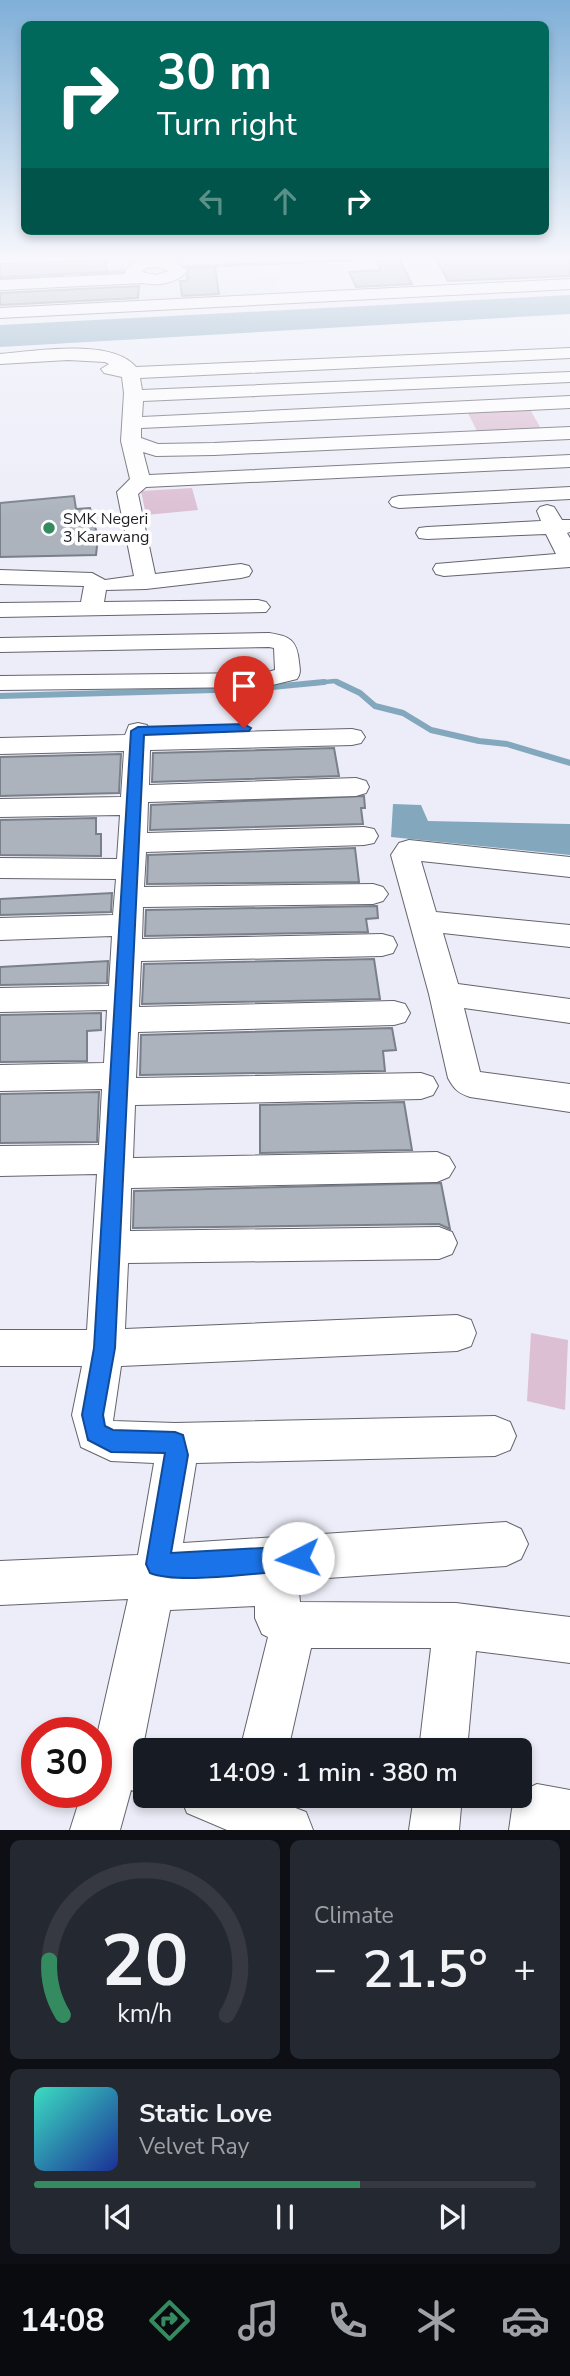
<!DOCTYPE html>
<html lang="en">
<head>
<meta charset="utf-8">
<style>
  body { margin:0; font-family:"Nunito Sans",sans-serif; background:#242831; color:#f1f3f6; height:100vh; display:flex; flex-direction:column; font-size:26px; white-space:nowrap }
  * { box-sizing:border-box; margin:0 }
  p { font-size:23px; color:#9ea1a6 }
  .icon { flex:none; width:38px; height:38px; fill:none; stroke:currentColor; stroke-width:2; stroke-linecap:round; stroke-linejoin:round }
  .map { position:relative; height:1830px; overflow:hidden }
  .panel { display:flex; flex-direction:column; gap:10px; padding:10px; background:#0d0f14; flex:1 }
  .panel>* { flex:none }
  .guide { position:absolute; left:21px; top:21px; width:528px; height:214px; border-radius:10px; box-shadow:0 4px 10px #0003; background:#00695c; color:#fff; overflow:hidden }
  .speed { position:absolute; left:21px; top:1717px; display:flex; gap:14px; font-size:35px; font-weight:700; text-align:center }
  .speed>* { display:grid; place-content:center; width:91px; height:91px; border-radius:50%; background:#171b24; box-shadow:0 4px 10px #0003; line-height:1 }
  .speed .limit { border:10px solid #d22; background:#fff; color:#111 }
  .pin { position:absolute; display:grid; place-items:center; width:60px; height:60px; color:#fff; margin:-72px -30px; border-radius:50% 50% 50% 0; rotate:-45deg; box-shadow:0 0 7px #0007 }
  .pin .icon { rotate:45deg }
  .me { position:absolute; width:77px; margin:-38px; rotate:266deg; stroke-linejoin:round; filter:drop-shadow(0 0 5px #0008) }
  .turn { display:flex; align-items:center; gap:24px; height:147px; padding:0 21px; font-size:32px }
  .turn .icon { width:91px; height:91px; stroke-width:2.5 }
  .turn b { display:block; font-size:49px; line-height:60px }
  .lanes { display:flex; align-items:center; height:66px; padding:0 21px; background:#0003; justify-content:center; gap:35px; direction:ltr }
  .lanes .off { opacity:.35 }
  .big { font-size:52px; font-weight:600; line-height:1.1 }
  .panel .card { flex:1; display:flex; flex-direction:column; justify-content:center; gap:10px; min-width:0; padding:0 24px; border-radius:10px; background:#242831 }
  .panel .dial { align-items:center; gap:0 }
  .dial svg { height:182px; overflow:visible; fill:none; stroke:#363941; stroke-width:7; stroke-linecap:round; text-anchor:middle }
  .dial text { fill:#f1f3f6; stroke:none }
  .song { display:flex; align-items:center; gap:21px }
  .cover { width:84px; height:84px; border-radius:10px; background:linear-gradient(135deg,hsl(170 70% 55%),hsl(230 70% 35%)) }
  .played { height:7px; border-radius:4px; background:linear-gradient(90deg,#338b5f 65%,#363941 65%) }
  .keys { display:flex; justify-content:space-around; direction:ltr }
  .heat { display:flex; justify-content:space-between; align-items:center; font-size:38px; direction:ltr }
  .panel .tiles { flex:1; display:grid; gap:10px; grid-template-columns:1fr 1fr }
  .card:last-child { grid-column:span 2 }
  .trip { position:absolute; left:133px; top:1738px; width:399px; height:70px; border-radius:10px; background:#171b24; box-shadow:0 4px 10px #0003; font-weight:600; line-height:70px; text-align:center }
  .tabs { display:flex; height:112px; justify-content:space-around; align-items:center; background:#090b0e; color:#9ea1a6 }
  .tabs .icon { width:49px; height:49px }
  .tabs .selected { color:#338b5f }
  .tabs b { font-size:32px; color:#f1f3f6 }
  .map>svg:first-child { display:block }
  .built { fill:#e3e2f6 }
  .green { fill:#dcbfd3 }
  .water { fill:#83a8be }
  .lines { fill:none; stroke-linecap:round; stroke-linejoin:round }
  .stream-far2 { stroke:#83a8be; stroke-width:3.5 }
  .stream-far1 { stroke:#83a8be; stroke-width:4.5 }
  .stream { stroke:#83a8be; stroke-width:6 }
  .building { fill:#acb3bd; stroke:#7a8089; stroke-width:2 }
  .minor-casing { stroke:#64646e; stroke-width:2 }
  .minor { fill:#fff; fill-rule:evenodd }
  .route { fill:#1a73e8; stroke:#114b97; stroke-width:2 }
  .poi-dot { fill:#338b5f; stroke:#fff; stroke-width:2.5 }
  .labels { text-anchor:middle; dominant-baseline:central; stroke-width:7; stroke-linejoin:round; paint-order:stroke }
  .far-poi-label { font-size:16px; fill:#1e1d22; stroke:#fff; text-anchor:start }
</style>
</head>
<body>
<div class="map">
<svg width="570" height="1830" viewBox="0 0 570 1830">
  <rect width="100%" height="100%" fill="#ededf9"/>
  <path class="built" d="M31 260H181L183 268 253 264 255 275H277L282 301 0 316V261Z"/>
  <path class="green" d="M527 404 544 434 480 437 465 407Z
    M192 488 198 510 146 515 141 491Z
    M531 1333 568 1340 565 1410 527 1401Z"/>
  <path class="water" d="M570 295V314L0 347V325Z
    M393 804 421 805 428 821 570 824V855L391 837Z"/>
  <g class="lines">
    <path class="stream-far2" d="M184 267 349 260
      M81 274 125 271
      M0 278 63 275"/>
    <path class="stream-far1" d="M305 684 335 681 341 684"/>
    <path class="stream" d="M337 682 360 693 375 706 403 713 431 730 479 741 507 744 570 763
      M0 696 251 689 324 682"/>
  </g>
  <path class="building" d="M105 260 107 272 0 277V264Z
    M400 260 412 284 356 287 349 272 381 270 377 261Z
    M437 260H570V276L448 281Z
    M215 267 219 294 182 296 180 281H187L188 268Z
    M139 286 138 298 0 305V293Z
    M74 496 76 509 90 508 98 537 96 555 0 557V503Z
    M334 748 339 776 152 782 153 753Z
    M121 754 119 793 0 796V757Z
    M364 796 365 808H361L363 824 150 830 151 805Z
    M96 818V834H101V856L0 855V820Z
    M355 848 359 882 147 884 148 855Z
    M112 893 111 912 0 915V899Z
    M377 906 378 918 366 919 368 932 145 936 146 910Z
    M374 959 380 999 142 1004 144 964Z
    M108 961 107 983 0 985V967Z
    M101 1013V1030L87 1031V1061L0 1062V1015Z
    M392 1028 396 1050 383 1051 385 1071 140 1075 141 1035Z
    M99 1092 97 1142 0 1143V1094Z
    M404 1102 412 1150 260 1153V1105Z
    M441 1183 450 1229 439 1224 133 1228 134 1191Z"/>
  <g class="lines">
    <defs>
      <path id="minor" d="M139 260H173L187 271C176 284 158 286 142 283L0 290V280L125 274 126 269ZM157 267 169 271 156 275 142 272 146 268Z
        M570 279V289L0 318V308Z
        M570 348V358L140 378 142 390 570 372V382L143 401 142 417 570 396V408L141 428V438L158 444 214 443 570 427V439L214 455 156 456 143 452 149 475 570 455V467L146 487 138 494 155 574 241 564 249 566 252 571 249 576 241 578 146 589 106 590 104 602 258 600 266 602 270 607 266 612 0 617V603L81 602 84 586 0 584V570L92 573 105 580 134 576 117 492 130 479 121 441 124 393 122 377 104 373 101 369 109 364 105 362 68 360 0 364V354C35 351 112 338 136 367Z
        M570 487V499L399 508 392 506 389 502 392 498 399 496Z
        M547 505 554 507 562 520H570V532L567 533 570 538V567L444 576 436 574 433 569 436 564 556 554 546 534 427 539 419 538 416 533 419 528 427 527 541 521 537 511 540 507Z
        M269 633C290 636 297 640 299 662 300 670 301 673 297 679L264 687 0 690V676L264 673 275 670 274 648 269 647 0 652V638Z
        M138 723 147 725 151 734 352 729 361 731 365 737 361 743 352 745 150 750 149 785 356 778 366 781 369 787 366 793 356 796 148 802 147 833 364 827 374 829 378 836 374 843 364 845 146 852 144 887 373 884 383 887 388 894 383 901 373 904 143 907 142 939 382 934 393 937 397 945 393 953 382 956 141 961 139 1007 394 1001 405 1004 410 1013 405 1022 394 1025 138 1032 136 1078 421 1073 433 1077 438 1086 433 1095 421 1099 135 1105 133 1158 437 1152 449 1157 455 1167 449 1177 437 1182 131 1188 130 1231 439 1227 452 1232 457 1243 452 1254 439 1259 128 1263 125 1329 457 1315 471 1320 476 1333 471 1346 457 1351 121 1366 113 1421 175 1423 495 1416 510 1422 516 1436 510 1450 495 1456 196 1463 183 1543 506 1522 521 1529 528 1544 521 1559 506 1566 298 1580 300 1602 456 1603 570 1617V1663L476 1651 467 1750H419L431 1648H311L288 1750H240L268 1637 262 1634 255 1618V1606L170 1610 143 1746 153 1750H145V1795L131 1790 120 1830H70L82 1792H96V1740L128 1599 0 1605V1561L138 1555 154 1463 111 1461 81 1447 72 1415 82 1366H0V1330H87L97 1174 0 1176V1146L99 1145 102 1089 0 1091V1065L104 1063 107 1010 0 1012V988L109 986 112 936 0 940V918L113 915 116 879 0 878V858L117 859 120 815 0 817V799L121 797 124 751 0 754V738L125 735 129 725Z
        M409 840 570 857V877L421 861 436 912 570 925V947L443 933 458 984 570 999V1023L464 1008 480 1072 570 1084V1112L470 1097C458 1093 454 1089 448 1078L429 994 391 855 399 843Z
        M537 1784 570 1790V1830H509L512 1809 520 1792Z
        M180 1796H264L306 1812 313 1830H227L187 1813Z
        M414 1796H462L459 1830H409Z"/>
    </defs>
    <use href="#minor" class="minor-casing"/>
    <use href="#minor" class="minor"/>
  </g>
  <linearGradient id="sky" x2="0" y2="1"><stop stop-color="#7fafd7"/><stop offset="0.5" stop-color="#f7f7fc"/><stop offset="1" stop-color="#f7f7fc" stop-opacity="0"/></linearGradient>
  <rect width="570" height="516" fill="url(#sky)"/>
  <path class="route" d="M244 724 251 728 249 731 144 735 115 1348 103 1415 105 1426 113 1430 175 1432 183 1435 188 1455 171 1553 298 1546 307 1550 310 1558 307 1566 298 1570C262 1572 180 1585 150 1573L146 1564 165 1453 111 1452 88 1440 82 1415 94 1348 131 731 138 727Z"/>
  <circle class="poi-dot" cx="49" cy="528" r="7"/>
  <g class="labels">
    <g class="far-poi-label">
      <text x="63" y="519">SMK Negeri<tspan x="63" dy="18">3 Karawang</tspan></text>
    </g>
  </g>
</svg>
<div class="speed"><div class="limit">30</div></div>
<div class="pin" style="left:244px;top:728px;background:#d93025"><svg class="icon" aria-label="arrive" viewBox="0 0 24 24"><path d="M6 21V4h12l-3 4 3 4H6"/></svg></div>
<svg class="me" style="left:298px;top:1558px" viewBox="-20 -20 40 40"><circle r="19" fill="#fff"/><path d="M0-13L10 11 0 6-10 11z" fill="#1a73e8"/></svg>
<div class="trip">14:09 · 1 min · 380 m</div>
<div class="guide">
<div class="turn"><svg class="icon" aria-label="right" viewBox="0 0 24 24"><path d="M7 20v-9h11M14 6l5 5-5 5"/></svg><div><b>30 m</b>Turn right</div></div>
<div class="lanes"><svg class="icon off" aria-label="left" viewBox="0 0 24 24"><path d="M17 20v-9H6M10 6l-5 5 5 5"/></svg><svg class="icon off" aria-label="ahead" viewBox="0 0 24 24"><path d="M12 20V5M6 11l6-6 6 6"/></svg><svg class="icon" aria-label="right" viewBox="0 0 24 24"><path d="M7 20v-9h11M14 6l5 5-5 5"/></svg></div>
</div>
</div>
<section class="panel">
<div class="tiles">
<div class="card dial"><svg viewBox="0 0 100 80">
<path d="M14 69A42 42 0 1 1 86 69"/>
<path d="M14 69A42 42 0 0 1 8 45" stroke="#338b5f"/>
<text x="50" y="56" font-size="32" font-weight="700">20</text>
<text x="50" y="72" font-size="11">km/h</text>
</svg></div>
<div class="card"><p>Climate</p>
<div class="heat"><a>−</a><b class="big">21.5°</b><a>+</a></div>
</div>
<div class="card">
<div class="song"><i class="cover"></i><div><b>Static Love</b><p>Velvet Ray</p></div></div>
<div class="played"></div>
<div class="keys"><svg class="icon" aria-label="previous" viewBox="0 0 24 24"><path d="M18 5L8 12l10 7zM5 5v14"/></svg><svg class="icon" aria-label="pause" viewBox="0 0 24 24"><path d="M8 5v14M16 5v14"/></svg><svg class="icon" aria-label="next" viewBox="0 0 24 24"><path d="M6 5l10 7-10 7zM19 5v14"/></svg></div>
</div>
</div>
</section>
<nav class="tabs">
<b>14:08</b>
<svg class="icon selected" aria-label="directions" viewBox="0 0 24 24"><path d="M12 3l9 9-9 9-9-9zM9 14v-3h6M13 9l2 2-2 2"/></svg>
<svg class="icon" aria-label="music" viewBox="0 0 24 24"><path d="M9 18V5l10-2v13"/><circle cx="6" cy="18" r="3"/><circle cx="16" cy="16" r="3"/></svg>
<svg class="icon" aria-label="phone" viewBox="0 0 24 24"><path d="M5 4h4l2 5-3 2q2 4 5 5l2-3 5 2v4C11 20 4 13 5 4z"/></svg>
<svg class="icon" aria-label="climate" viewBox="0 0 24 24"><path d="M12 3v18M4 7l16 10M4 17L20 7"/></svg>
<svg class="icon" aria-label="car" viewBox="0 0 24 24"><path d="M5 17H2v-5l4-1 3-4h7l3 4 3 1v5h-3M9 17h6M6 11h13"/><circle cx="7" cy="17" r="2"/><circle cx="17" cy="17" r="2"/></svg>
</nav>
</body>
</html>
